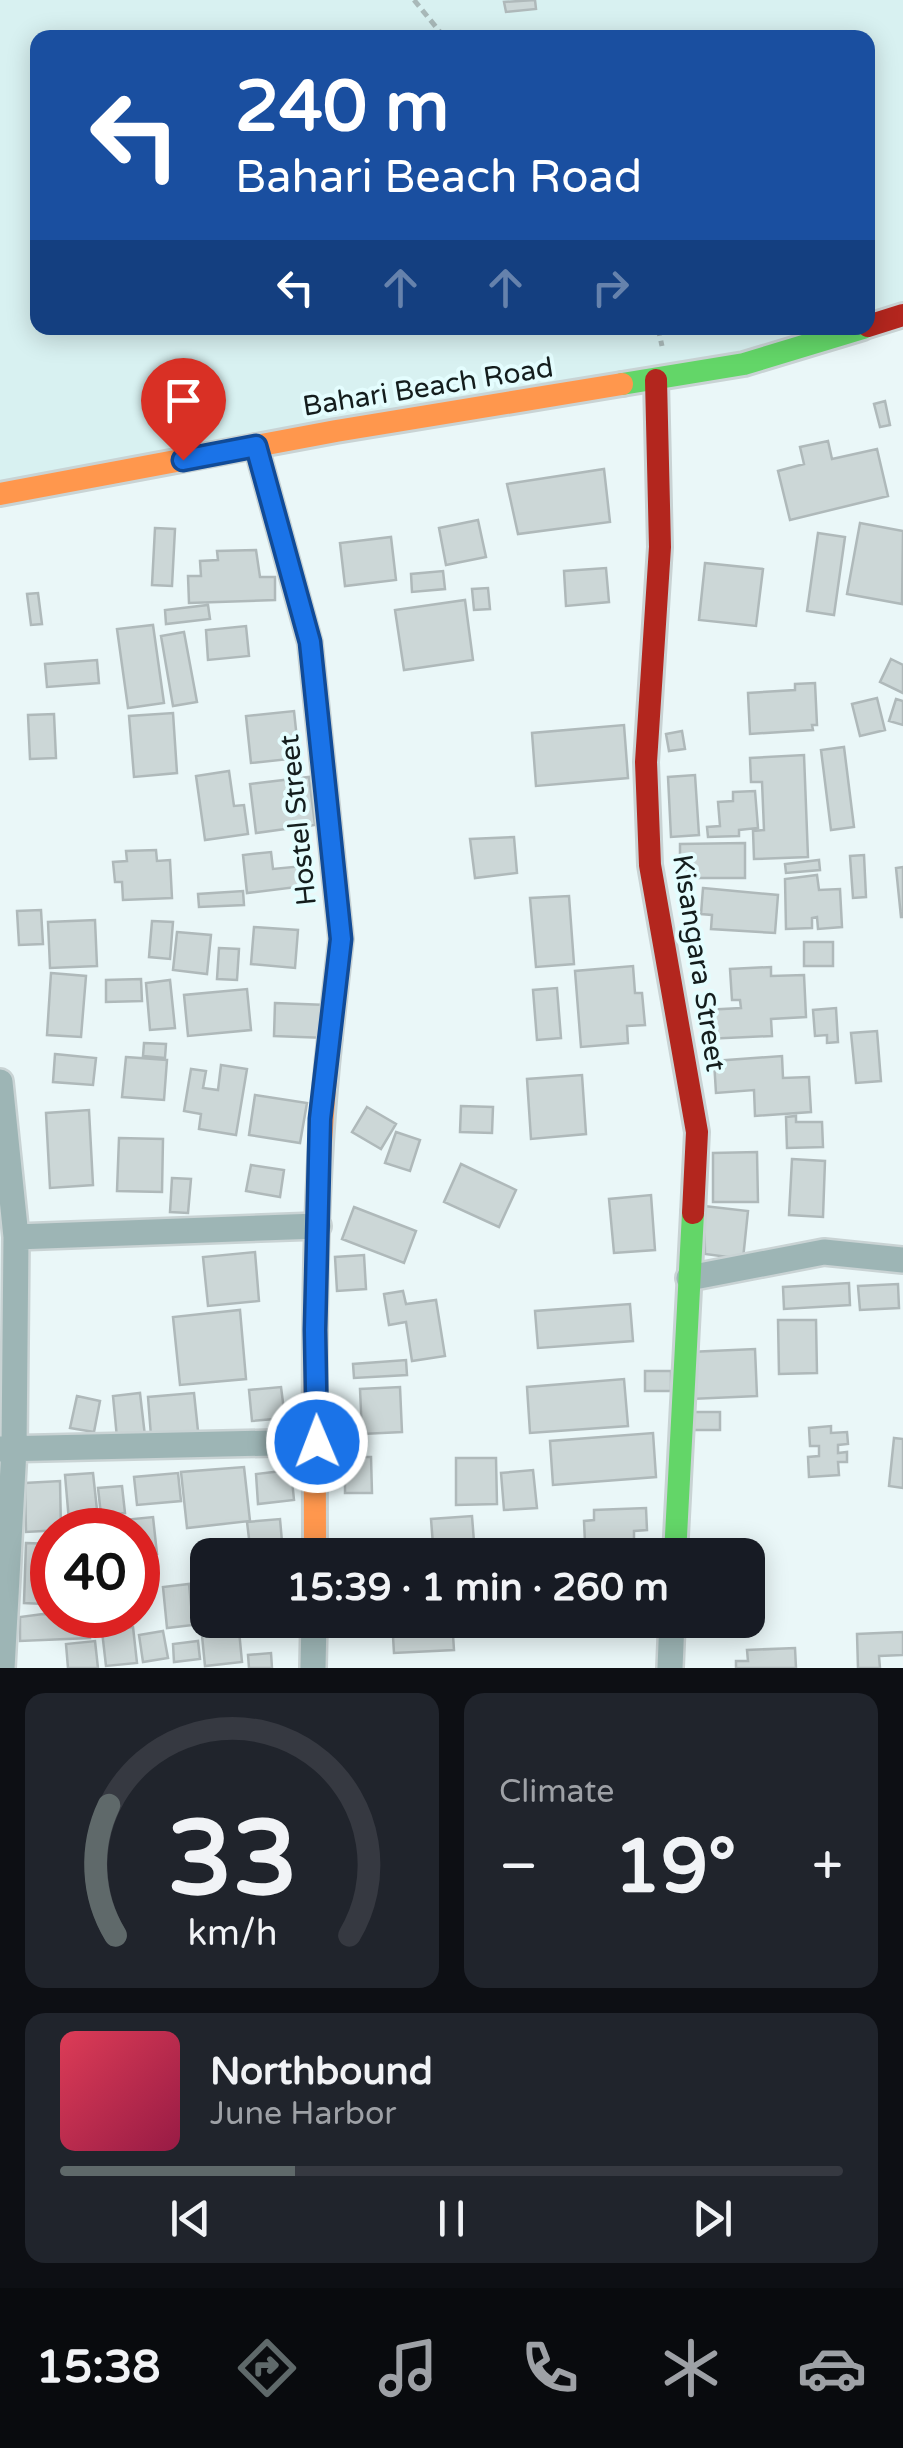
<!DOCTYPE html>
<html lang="en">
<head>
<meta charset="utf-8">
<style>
  body { margin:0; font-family:"Varela Round",sans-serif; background:#20242c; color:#f1f3f6; height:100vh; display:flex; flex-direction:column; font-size:38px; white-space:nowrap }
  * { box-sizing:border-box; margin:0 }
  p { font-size:32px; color:#9ea1a6 }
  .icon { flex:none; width:55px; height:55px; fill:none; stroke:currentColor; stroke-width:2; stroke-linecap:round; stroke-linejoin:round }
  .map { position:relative; height:1668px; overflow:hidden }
  .sheet { display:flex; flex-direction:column; gap:25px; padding:25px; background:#0d0f14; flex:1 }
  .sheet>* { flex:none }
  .guide { position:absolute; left:30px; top:30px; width:845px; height:305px; border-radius:20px; box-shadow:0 5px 25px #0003; background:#1a4fa0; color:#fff; overflow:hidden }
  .speed { position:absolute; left:30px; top:1508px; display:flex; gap:20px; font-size:50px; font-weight:700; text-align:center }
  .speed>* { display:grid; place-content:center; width:130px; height:130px; border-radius:50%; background:#171b24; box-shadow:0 5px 25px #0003; line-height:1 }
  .speed .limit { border:15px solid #d22; background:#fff; color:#111 }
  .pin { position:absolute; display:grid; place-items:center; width:85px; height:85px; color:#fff; margin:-102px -42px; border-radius:50% 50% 50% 0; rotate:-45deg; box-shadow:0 0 10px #0007 }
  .pin .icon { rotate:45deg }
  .me { position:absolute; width:110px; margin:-55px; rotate:359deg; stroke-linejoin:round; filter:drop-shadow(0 0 8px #0008) }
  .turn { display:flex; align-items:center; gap:35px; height:210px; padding:0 40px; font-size:45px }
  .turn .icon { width:130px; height:130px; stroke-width:2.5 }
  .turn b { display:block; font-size:70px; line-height:85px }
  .lanes { display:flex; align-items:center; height:95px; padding:0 40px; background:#0003; justify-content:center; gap:50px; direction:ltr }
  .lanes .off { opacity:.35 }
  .big { font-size:75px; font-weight:700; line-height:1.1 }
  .sheet .widget { flex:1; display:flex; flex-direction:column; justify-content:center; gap:15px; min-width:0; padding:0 35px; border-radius:20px; background:#20242c }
  .sheet .dial { align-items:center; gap:0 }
  .dial svg { height:260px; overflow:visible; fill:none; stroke:#363941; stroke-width:7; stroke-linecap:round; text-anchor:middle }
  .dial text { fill:#f1f3f6; stroke:none }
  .song { display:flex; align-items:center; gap:30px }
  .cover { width:120px; height:120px; border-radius:15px; background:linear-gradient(135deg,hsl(350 70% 55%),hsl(340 70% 35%)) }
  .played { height:10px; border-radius:5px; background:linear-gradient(90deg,#5f696a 30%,#363941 30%) }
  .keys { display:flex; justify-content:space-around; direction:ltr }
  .heat { display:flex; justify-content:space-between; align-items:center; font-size:55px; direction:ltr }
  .sheet .tiles { flex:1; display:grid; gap:25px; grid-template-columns:1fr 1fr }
  .widget:last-child { grid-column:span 2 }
  .trip { position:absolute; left:190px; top:1538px; width:575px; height:100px; border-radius:20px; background:#171b24; box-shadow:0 5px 25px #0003; font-weight:700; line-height:100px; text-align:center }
  .tabs { display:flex; height:160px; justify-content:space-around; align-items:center; background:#090b0e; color:#9ea1a6 }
  .tabs .icon { width:70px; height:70px }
  .tabs .on { color:#5f696a }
  .tabs b { font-size:45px; color:#f1f3f6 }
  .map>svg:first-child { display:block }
  .built { fill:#d8f1f1 }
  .building { fill:#ccd7d7; stroke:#afb9ba; stroke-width:2.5 }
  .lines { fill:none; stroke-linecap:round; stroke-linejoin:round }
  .street-casing { stroke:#c9d3d4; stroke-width:30 }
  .fast-casing { stroke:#c9d3d4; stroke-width:28 }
  .slow-casing { stroke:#c9d3d4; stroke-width:28 }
  .jam-casing { stroke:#c9d3d4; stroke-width:28 }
  .path { stroke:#a9b9b9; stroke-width:5; stroke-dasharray:8 5; stroke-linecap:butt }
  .street { stroke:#9db5b5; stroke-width:25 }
  .fast { stroke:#63d668; stroke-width:22 }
  .slow { stroke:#ff974d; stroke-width:22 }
  .jam { stroke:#b3261e; stroke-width:22 }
  .route-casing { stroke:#114b97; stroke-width:25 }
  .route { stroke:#1a73e8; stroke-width:18 }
  .labels { text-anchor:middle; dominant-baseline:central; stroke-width:8; stroke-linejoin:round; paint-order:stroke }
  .street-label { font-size:28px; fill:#141d1d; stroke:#e4fdfe }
</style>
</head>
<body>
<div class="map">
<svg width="903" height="1668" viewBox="0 0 903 1668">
  <rect width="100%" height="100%" fill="#eaf7f8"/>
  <path class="built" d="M0 0H903V315L868 326V38H38V328H863L0 494Z"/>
  <path class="building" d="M535 0 536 9 506 12 504 2Z
    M885 401 890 425 880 427 874 404Z
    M828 441 832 459 877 449 888 496 790 520 778 471 804 464 800 447Z
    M604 469 610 522 518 534 507 484Z
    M478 520 486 557 446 565 439 528Z
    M860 523 903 531 902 604 847 594Z
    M155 528 175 529 172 586 152 585Z
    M818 533 845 537 834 615 807 611Z
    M391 537 396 580 345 586 340 543Z
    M256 550 260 577H275V600L189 603 188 576H201L200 561 218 560 217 551Z
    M705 563 763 569 756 626 699 620Z
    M606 568 609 602 566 606 564 571Z
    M443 571 445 589 412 592 411 574Z
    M488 588 490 609 474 610 472 589Z
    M38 593 42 624 31 625 27 594Z
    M465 600 473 660 404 670 395 610Z
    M208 605 210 619 166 624 165 610Z
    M153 625 164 703 128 708 117 629Z
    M246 626 249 656 208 660 206 630Z
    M184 632 197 702 173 706 161 636Z
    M891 659 903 665V693L880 682Z
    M97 660 99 683 47 687 45 664Z
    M815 683 817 725H812L813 730 750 734 748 693 795 690V684Z
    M877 698 885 730 860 736 852 704Z
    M896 699 903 701V725L889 721Z
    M294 711 299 758 251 763 246 716Z
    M173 713 177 773 134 777 129 716Z
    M54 714 56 758 30 759 28 715Z
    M624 725 628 778 536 786 532 733Z
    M682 731 685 749 669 751 666 734Z
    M844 747 854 827 831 830 821 750Z
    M804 755 808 857 754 859 753 831 764 830 762 782H751L750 758Z
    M229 771 234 806 244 805 248 834 205 840 196 776Z
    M695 775 699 835 671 837 668 777Z
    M309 777 315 825 256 833 250 784Z
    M755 791 758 828 739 830V836L708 837 707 827 720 826 718 802 733 801V792Z
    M514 837 517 873 475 878 470 839Z
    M745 843V878H680V844Z
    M156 850 157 861 170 860 172 898 123 900 122 882H115L113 862 127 861 126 851Z
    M271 852 273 869 303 866 305 886 247 893 243 855Z
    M864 855 866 897 853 898 850 856Z
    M819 860 820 870 786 873 785 864Z
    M903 867V917H901L896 868Z
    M817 875 819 890 840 889 842 927 818 929 817 917 812 918V928L786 929 785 879Z
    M703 888 778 895 775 933 711 929 712 915 701 914Z
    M243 891 244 905 199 907 198 894Z
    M569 896 574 964 536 967 530 898Z
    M41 910 43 944 19 945 17 911Z
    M95 920 97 966 50 968 48 922Z
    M152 921 173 922 170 959 149 957Z
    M254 927 298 930 295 968 251 964Z
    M177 932 211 935 207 974 173 970Z
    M804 942H833V966H804Z
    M219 948 239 949 237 980 217 979Z
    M633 966 635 993H642L645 1025 627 1026 628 1043 581 1047 575 971Z
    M771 967V976L804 975 806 1017 771 1019 772 1036 705 1039 704 1010 741 1008 740 1000H732L730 969Z
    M51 973 86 976 81 1037 47 1035Z
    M141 979 142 1001 106 1002V980Z
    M170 980 175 1028 150 1030 146 983Z
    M557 988 561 1038 537 1040 533 990Z
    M247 989 251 1030 188 1036 184 995Z
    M275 1003 327 1005 326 1038 274 1036Z
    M836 1008 838 1042 827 1043V1035L815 1036 813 1010Z
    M877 1031 881 1081 856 1083 851 1033Z
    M144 1043 166 1044 165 1058 143 1056Z
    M55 1054 96 1058 93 1085 53 1082Z
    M782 1056 783 1078 809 1077 811 1112 755 1116 754 1090 716 1093 714 1061Z
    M126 1057 167 1060 164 1100 122 1097Z
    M221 1065 247 1069 236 1135 199 1129 201 1114 184 1111 191 1069 206 1071 203 1088 218 1090Z
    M582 1075 586 1134 531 1139 527 1079Z
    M255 1095 307 1103 300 1143 249 1135Z
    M461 1106 493 1107 492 1133 460 1132Z
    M367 1107 396 1124 381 1149 352 1132Z
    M89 1110 93 1185 50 1188 46 1113Z
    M796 1116V1122H822L823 1147 787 1148 786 1117Z
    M396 1132 420 1140 410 1171 385 1163Z
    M119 1138 163 1139 162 1192 117 1191Z
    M757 1152 758 1202H713V1153Z
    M792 1159 825 1161 823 1217 789 1215Z
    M461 1164 516 1190 499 1227 444 1202Z
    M251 1165 284 1170 280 1197 246 1191Z
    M172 1178 191 1179 188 1213 170 1212Z
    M651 1195 655 1250 614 1253 609 1199Z
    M704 1206 748 1211 743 1259 705 1254Z
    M354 1207 416 1231 404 1263 342 1239Z
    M255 1252 259 1301 208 1306 203 1257Z
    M364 1255 366 1289 337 1291 335 1257Z
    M849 1283 850 1305 784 1309 783 1287Z
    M898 1284 899 1308 860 1310 858 1286Z
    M403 1291 406 1304 436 1300 445 1356 412 1361 406 1322 389 1325 384 1294Z
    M630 1304 633 1341 538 1348 535 1311Z
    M240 1310 246 1379 180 1385 173 1317Z
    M778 1320H816L817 1373 779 1374Z
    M755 1349 757 1396 691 1399 689 1352Z
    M406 1360 407 1375 354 1378 353 1364Z
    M645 1371H671V1391H645Z
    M624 1379 628 1426 530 1433 527 1387Z
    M281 1387 285 1418 252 1421 249 1390Z
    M400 1387 402 1432 362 1434 360 1389Z
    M140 1393 145 1436 117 1438 113 1396Z
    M194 1393 198 1431 151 1436 148 1397Z
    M77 1396 100 1401 94 1432 70 1428Z
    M693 1412H720V1430H693Z
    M831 1426V1433L847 1432 848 1444 838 1445V1453L847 1452V1462H838L839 1475 809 1477 808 1457 819 1456V1446H810L809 1428Z
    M653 1433 656 1477 553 1485 550 1441Z
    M894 1438 903 1439V1488L889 1486Z
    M345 1457H371L372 1493H345Z
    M456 1458H496L497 1504 456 1505Z
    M244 1467 250 1521 187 1528 181 1472Z
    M291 1470 294 1500 258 1504 256 1474Z
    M533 1470 537 1508 504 1510 501 1473Z
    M93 1473 98 1519 69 1521 65 1475Z
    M178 1473 181 1501 137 1505 134 1477Z
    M60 1481 61 1530 26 1532 25 1483Z
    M122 1486 125 1513 101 1515 98 1488Z
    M646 1508 647 1530 634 1531V1555H594V1543H585L584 1521 594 1520V1510Z
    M472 1516 474 1542 433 1545 431 1519Z
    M153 1517 157 1554 138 1556V1530H124L123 1520Z
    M280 1519 283 1553 251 1555 247 1522Z
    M26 1543 52 1544V1596L44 1595V1604L24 1603Z
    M208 1563V1594L197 1596 194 1564Z
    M189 1584 193 1625 167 1628 163 1587Z
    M43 1614 90 1615V1638L20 1641V1617Z
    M208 1614V1620H238L242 1662 205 1666 200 1615Z
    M392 1620H452L454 1650 394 1653Z
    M560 1620H614V1629L561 1633Z
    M133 1627 137 1663 106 1666 102 1631Z
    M163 1631 168 1658 143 1662 139 1635Z
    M903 1632V1655L879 1656 880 1668H858L857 1634Z
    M95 1641 98 1668H68L66 1644Z
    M198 1641 200 1659 174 1662 173 1644Z
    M795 1648 796 1668H736V1661H748L747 1650Z
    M271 1653 272 1668H249L248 1655Z"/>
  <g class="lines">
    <defs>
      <path id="street" d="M0 1082 16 1237 14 1449 2 1668
        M16 1237 318 1226
        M689 1278 824 1252 903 1260
        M0 1449 317 1442
        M313 1668 314 1620
        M670 1668 672 1620"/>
      <path id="fast" d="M622 384 744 364 863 328
        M675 1555 693 1213"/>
      <path id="slow" d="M0 494 336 431 622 384
        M315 1555C315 1382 311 1208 330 1037"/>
      <path id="jam" d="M868 326 903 315
        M656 380 660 547 646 762 650 865 697 1132 693 1213
        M256 446 310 643 341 939 330 1037"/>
    </defs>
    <use href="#street" class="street-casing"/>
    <use href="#fast" class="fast-casing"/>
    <use href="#slow" class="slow-casing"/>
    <use href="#jam" class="jam-casing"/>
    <path class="path" d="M414 0 445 38
      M658 328 662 346"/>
    <use href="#street" class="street"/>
    <use href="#fast" class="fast"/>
    <use href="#slow" class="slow"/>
    <use href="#jam" class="jam"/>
  </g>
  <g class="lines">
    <defs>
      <path id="route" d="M183 460 256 446 310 642 341 939 320 1119 315 1330 317 1442"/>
    </defs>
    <use href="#route" class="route-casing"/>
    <use href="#route" class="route"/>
  </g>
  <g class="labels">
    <g class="street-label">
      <text transform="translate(428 387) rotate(-9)">Bahari Beach Road</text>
      <text transform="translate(298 820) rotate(-96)">Hostel Street</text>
      <text transform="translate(699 963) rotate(81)">Kisangara Street</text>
    </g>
  </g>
</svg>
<div class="speed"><div class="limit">40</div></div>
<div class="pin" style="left:183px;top:460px;background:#d93025"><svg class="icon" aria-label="arrive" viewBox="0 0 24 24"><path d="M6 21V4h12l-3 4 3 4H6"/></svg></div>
<svg class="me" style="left:317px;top:1442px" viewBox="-20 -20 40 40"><circle r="17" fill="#1a73e8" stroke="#fff" stroke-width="3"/><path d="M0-11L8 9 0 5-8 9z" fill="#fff"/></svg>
<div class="trip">15:39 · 1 min · 260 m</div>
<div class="guide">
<div class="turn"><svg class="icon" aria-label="left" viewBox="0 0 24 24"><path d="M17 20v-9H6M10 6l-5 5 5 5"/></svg><div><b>240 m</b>Bahari Beach Road</div></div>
<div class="lanes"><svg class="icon" aria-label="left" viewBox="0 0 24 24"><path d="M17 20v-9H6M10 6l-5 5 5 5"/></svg><svg class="icon off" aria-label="ahead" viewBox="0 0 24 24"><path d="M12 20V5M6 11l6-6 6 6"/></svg><svg class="icon off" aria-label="ahead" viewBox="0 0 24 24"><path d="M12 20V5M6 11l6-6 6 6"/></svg><svg class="icon off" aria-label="right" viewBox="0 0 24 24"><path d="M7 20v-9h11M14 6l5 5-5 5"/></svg></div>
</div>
</div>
<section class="sheet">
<div class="tiles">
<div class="widget dial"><svg viewBox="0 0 100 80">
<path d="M14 69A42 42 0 1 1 86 69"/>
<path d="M14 69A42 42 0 0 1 12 29" stroke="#5f696a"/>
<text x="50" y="56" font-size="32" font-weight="700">33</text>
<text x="50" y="72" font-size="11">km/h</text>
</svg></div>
<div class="widget"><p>Climate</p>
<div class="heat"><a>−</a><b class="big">19°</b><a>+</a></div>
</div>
<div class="widget">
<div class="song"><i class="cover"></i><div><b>Northbound</b><p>June Harbor</p></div></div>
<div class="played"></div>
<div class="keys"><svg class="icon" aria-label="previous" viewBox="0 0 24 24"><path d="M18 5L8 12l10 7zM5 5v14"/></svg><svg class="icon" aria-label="pause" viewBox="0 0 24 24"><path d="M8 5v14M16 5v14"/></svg><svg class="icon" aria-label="next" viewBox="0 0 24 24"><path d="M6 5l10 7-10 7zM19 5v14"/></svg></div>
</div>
</div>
</section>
<nav class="tabs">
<b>15:38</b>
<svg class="icon on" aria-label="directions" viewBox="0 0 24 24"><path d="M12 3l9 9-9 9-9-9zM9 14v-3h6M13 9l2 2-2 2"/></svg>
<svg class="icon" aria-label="music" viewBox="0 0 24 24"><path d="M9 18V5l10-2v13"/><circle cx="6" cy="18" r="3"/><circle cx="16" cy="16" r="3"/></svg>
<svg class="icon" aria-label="phone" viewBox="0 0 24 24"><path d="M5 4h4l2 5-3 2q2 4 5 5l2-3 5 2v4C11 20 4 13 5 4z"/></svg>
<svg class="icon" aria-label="climate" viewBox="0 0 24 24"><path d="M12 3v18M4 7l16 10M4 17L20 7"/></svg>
<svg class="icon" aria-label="car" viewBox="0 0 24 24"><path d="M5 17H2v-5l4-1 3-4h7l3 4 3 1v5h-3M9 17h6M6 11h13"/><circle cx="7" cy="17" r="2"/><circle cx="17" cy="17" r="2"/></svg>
</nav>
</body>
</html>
